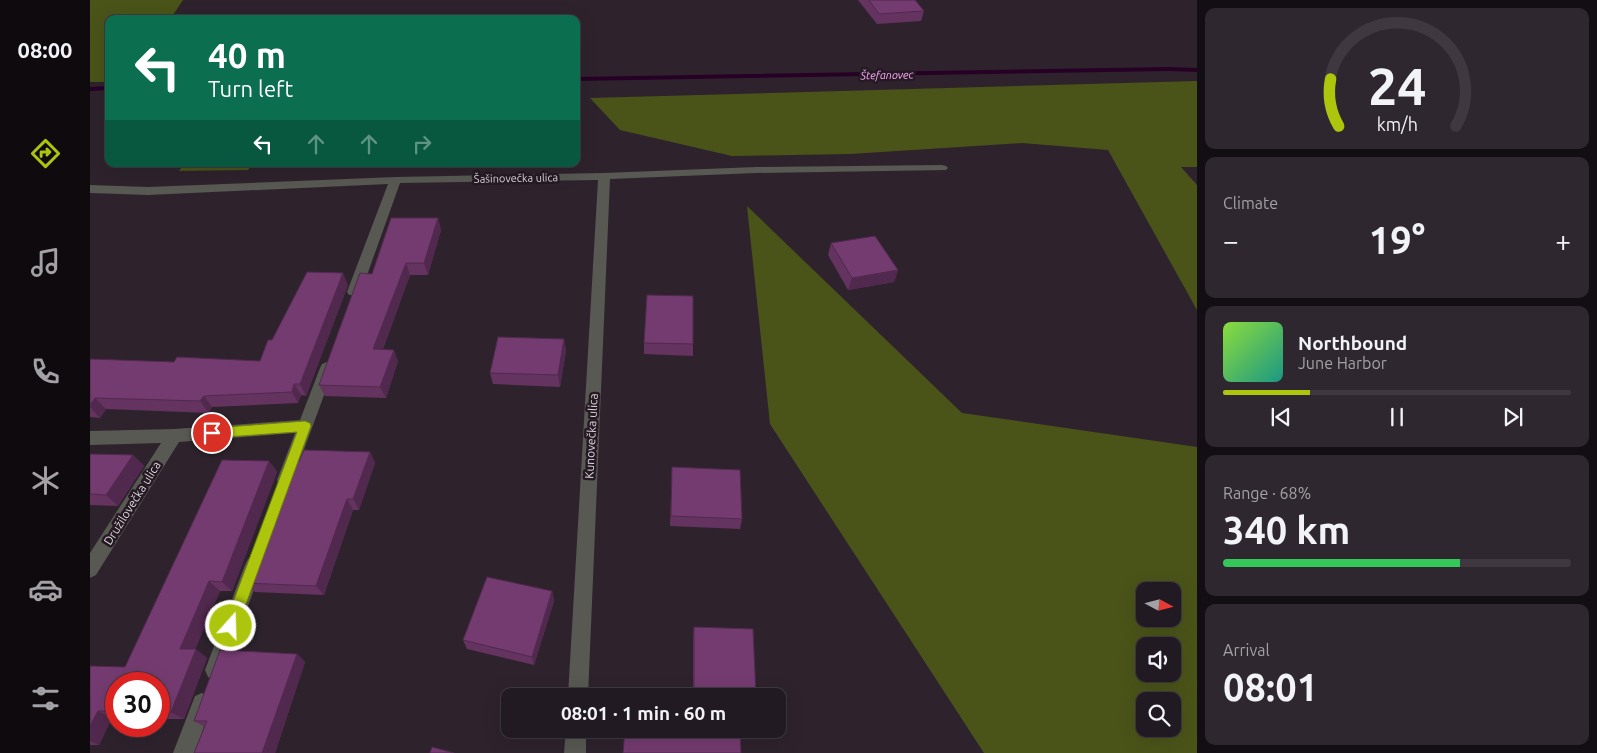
<!DOCTYPE html>
<html lang="en">
<head>
<meta charset="utf-8">
<style>
  body { margin:0; font-family:Ubuntu,sans-serif; background:#2e272f; color:#f1f3f6; height:100vh; display:flex; flex-direction:column; font-size:19px; white-space:nowrap }
  * { box-sizing:border-box; margin:0 }
  p { font-size:16px; color:#a2a1a5 }
  .icon { flex:none; width:28px; height:28px; fill:none; stroke:currentColor; stroke-width:2; stroke-linecap:round; stroke-linejoin:round }
  .map { position:relative; flex:1; overflow:hidden }
  .sheet { display:flex; flex-direction:column; gap:8px; padding:8px; background:#130e13; width:400px }
  .sheet>* { flex:none }
  .hud { position:absolute; left:15px; top:15px; width:475px; height:152px; border-radius:10px; box-shadow:0 5px 20px #0002,0 0 0 1px #3f3840; background:#0b6e4f; color:#fff; overflow:hidden }
  .needle { width:32px; rotate:97deg }
  .controls { position:absolute; left:1046px; top:582px; display:grid; gap:10px }
  .controls a { display:grid; place-items:center; width:45px; height:45px; border-radius:10px; background:#221a22; box-shadow:0 5px 20px #0002,0 0 0 1px #3f3840; font-size:25px }
  .speed { position:absolute; left:15px; top:672px; display:flex; gap:10px; font-size:25px; font-weight:700; text-align:center }
  .speed>* { display:grid; place-content:center; width:65px; height:65px; border-radius:50%; background:#221a22; box-shadow:0 5px 20px #0002,0 0 0 1px #3f3840; line-height:1 }
  .speed .limit { border:8px solid #d22; background:#fff; color:#111 }
  .pin { position:absolute; display:grid; place-items:center; width:42px; height:42px; color:#fff; margin:-21px; border:2px solid #fff; border-radius:50%; box-shadow:0 1px 5px #0007 }
  .me { position:absolute; width:55px; margin:-28px; rotate:20deg; stroke-linejoin:round; filter:drop-shadow(0 0 4px #0008) }
  .turn { display:flex; align-items:center; gap:18px; height:105px; padding:0 20px; font-size:22px }
  .turn .icon { width:65px; height:65px; stroke-width:2.5 }
  .turn b { display:block; font-size:35px; line-height:42px }
  .lanes { display:flex; align-items:center; height:48px; padding:0 20px; background:#0003; justify-content:center; gap:25px; direction:ltr }
  .lanes .off { opacity:.35 }
  .big { font-size:38px; font-weight:700; line-height:1.1 }
  .sheet .tile { flex:1; display:flex; flex-direction:column; justify-content:center; gap:8px; min-width:0; padding:0 18px; border-radius:10px; background:#2e272f }
  .sheet .dial { align-items:center; gap:0 }
  .dial svg { height:130px; overflow:visible; fill:none; stroke:#3f3840; stroke-width:7; stroke-linecap:round; text-anchor:middle }
  .dial text { fill:#f1f3f6; stroke:none }
  .song { display:flex; align-items:center; gap:15px }
  .cover { width:60px; height:60px; border-radius:8px; background:linear-gradient(135deg,hsl(90 70% 55%),hsl(170 70% 35%)) }
  .played { height:5px; border-radius:2px; background:linear-gradient(90deg,#adc60d 25%,#3f3840 25%) }
  .keys { display:flex; justify-content:space-around; direction:ltr }
  .heat { display:flex; justify-content:space-between; align-items:center; font-size:28px; direction:ltr }
  .charge { height:8px; border-radius:4px; background:linear-gradient(90deg,#34c759 68%,#3f3840 0) }
  .trip { position:absolute; left:411px; top:688px; width:285px; height:50px; border-radius:10px; background:#221a22; box-shadow:0 5px 20px #0002,0 0 0 1px #3f3840; font-weight:700; line-height:50px; text-align:center }
  main { display:flex; flex:1; min-height:0 }
  .menu { display:flex; flex-direction:column; width:90px; justify-content:space-around; align-items:center; background:#0e0a0e; color:#a2a1a5 }
  .menu .icon { width:35px; height:35px }
  .menu .current { color:#adc60d }
  .menu b { font-size:22px; color:#f1f3f6 }
  .map>svg:first-child { display:block }
  .green { fill:#4a5419; fill-rule:evenodd }
  .lines { fill:none; stroke-linecap:round; stroke-linejoin:round }
  .stream { fill:#270026; fill-rule:evenodd }
  .street { fill:#575952; fill-rule:evenodd }
  .wall { fill:#643360 }
  .shaded-wall { fill:#51294e }
  .building { fill:#743b70; stroke:#51294e }
  .route { fill:#adc60d; stroke:#708108 }
  .labels { text-anchor:middle; dominant-baseline:central; stroke-width:5; stroke-linejoin:round; paint-order:stroke }
  .far-water-label { font-size:11px; font-style:italic; fill:#fda9f6; stroke:#251a24 }
  .far-street-label { font-size:11px; fill:#ded7dd; stroke:#251a24 }
  .street-label { font-size:12px; fill:#ded7dd; stroke:#251a24 }
</style>
</head>
<body>
<main>
<nav class="menu">
<b>08:00</b>
<svg class="icon current" aria-label="directions" viewBox="0 0 24 24"><path d="M12 3l9 9-9 9-9-9zM9 14v-3h6M13 9l2 2-2 2"/></svg>
<svg class="icon" aria-label="music" viewBox="0 0 24 24"><path d="M9 18V5l10-2v13"/><circle cx="6" cy="18" r="3"/><circle cx="16" cy="16" r="3"/></svg>
<svg class="icon" aria-label="phone" viewBox="0 0 24 24"><path d="M5 4h4l2 5-3 2q2 4 5 5l2-3 5 2v4C11 20 4 13 5 4z"/></svg>
<svg class="icon" aria-label="climate" viewBox="0 0 24 24"><path d="M12 3v18M4 7l16 10M4 17L20 7"/></svg>
<svg class="icon" aria-label="car" viewBox="0 0 24 24"><path d="M5 17H2v-5l4-1 3-4h7l3 4 3 1v5h-3M9 17h6M6 11h13"/><circle cx="7" cy="17" r="2"/><circle cx="17" cy="17" r="2"/></svg>
<svg class="icon" aria-label="filters" viewBox="0 0 24 24"><path d="M4 7h16M4 17h16"/><circle cx="9" cy="7" r="2"/><circle cx="15" cy="17" r="2"/></svg>
</nav>
<div class="map">
<svg width="1107" height="753" viewBox="0 0 1107 753">
  <rect width="100%" height="100%" fill="#2e232d"/>
  <path class="green" d="M0 0H93L83 15 144 14 141 19H19V82H0Z
    M1107 81V167H1091L1107 185V310L1018 150 932 143 760 154 642 156 530 130 500 98Z
    M94 164H162L158 170 89 171Z
    M657 206 872 413 1107 447V753H894L680 424ZM1082 591V619H1055V591ZM1082 646V674H1055V646ZM1082 701V729H1055V701Z"/>
  <g class="lines">
    <path class="stream" d="M1079 67 1107 68V72L1079 71 486 81V77Z
      M19 86V90L0 91V87Z"/>
    <path class="street" d="M852 165 856 166 858 168 856 170 666 173 520 179 498 696H478L508 180 310 183 271 292 269 295H259L257 292 298 184 58 195 0 193V185L58 187 305 177 514 173 666 167Z
      M237 362 242 364 244 368 201 485 195 487 189 485 187 480 205 433 89 442 6 575 0 578V553L71 443 0 445V431L84 429 210 420 230 368 232 364Z
      M164 556 170 559 173 565 132 677 125 680 118 677 115 670 155 565 158 559Z
      M112 693 119 696 122 703 105 753H83L105 696Z
      M476 729H496V753H474Z"/>
  </g>
  <path class="wall" d="M768 0H825L834 11 831 21 787 24Z
    M348 218 351 230 338 275H320L293 349 308 361 296 398 235 396 229 385 282 274Z
    M741 243 808 270 804 282 758 290 738 255Z
    M258 285 216 396 211 395 208 403 122 407 119 413 16 409 10 418 0 417V359L84 362 170 361 182 340Z
    M474 339 476 351 470 387 403 384 400 373Z
    M554 343 603 344V356L554 354Z
    M280 452 285 463 269 510H263L234 595 165 592 155 583 209 461Z
    M0 454 43 455 54 466 28 506 0 505Z
    M179 461 187 472 142 591H130L105 649 117 658 94 719H69V684H26V718H22L9 745H0V666L35 667Z
    M582 467 652 519 650 529 580 526Z
    M462 591 464 601 444 665 377 649 373 640Z
    M604 627 666 696H603V636Z
    M207 654 215 662 185 753H104L115 727 104 721Z
    M535 729H665L664 731 650 730Z"/>
  <path class="shaded-wall" d="M348 218 351 230 338 275 334 263Z
    M316 263 320 275 288 361 283 349Z
    M808 270 804 282 758 290 762 278Z
    M253 273 258 285 216 396 210 384Z
    M474 339 476 351 470 387 468 375Z
    M304 350 308 361 296 398 290 387Z
    M204 384 211 395 208 403 202 392Z
    M114 396 122 407 119 413 110 401Z
    M5 398 16 409 10 418 0 407V405Z
    M280 452 285 463 269 510 263 499Z
    M43 455 54 466 28 506 16 495Z
    M179 461 187 472 142 591 132 582Z
    M257 499 263 510 234 595 226 586Z
    M119 581 130 591 102 657 90 649Z
    M462 591 464 601 444 665 442 657Z
    M106 649 117 658 94 719 81 712Z
    M207 654 215 662 185 753H172Z
    M8 711 22 718 9 745 0 741V726Z"/>
  <path class="building" d="M779 0H825L834 11 789 14Z
    M301 218H348L334 263H316L283 349 304 350 290 387 229 385 270 273 282 274Z
    M785 236 808 270 762 278 741 243Z
    M217 272 253 273 210 384H204L202 392 114 396 110 401 5 398 0 405V359L84 362 87 357 170 361 178 340H182Z
    M557 295 603 296V344L554 343Z
    M408 337 474 339 468 375 400 373Z
    M214 450 280 452 263 499H257L226 586 155 583 201 461H209Z
    M0 454 43 455 16 495 0 494Z
    M132 460 179 461 132 582 119 581 90 649H106L81 712H69V684H26V711H8L0 726V666L35 667Z
    M582 467 650 470 652 519 581 516Z
    M397 577 462 591 442 657 373 640Z
    M604 627 663 629 666 696H604Z
    M130 650 207 654 172 753H104L117 721H104Z
    M535 729H650L651 753H533Z
    M342 747 364 753H340Z"/>
  <path class="route" d="M215 421 220 423 221 426 148 626 146 631 141 633 136 631 134 626 207 432 122 438 118 436 116 433 118 430 122 428Z"/>
  <g class="labels">
    <g class="far-water-label">
      <text transform="translate(797 75) rotate(-1)">Štefanovec</text>
    </g>
    <g class="far-street-label">
      <text transform="translate(426 178) rotate(-1)">Šašinovečka ulica</text>
    </g>
    <g class="street-label">
      <text transform="translate(501 436) rotate(-87)">Kunovečka ulica</text>
      <text transform="translate(42 503) rotate(-58)">Družilovečka ulica</text>
    </g>
  </g>
</svg>
<div class="controls">
<a><svg class="needle" viewBox="-14 -14 28 28"><path d="M0-13l5 13h-10z" fill="#e53935"/><path d="M0 13l5-13h-10z" fill="#a2a1a5"/></svg></a>
<a><svg class="icon" aria-label="sound" viewBox="0 0 24 24"><path d="M4 9h4l5-4v14l-5-4H4zM17 9q2 3 0 6"/></svg></a>
<a><svg class="icon" aria-label="search" viewBox="0 0 24 24"><circle cx="10" cy="10" r="6"/><path d="M15 15l6 6"/></svg></a>
</div>
<div class="speed"><div class="limit">30</div></div>
<div class="pin" style="left:122px;top:433px;background:#d93025"><svg class="icon" aria-label="arrive" viewBox="0 0 24 24"><path d="M6 21V4h12l-3 4 3 4H6"/></svg></div>
<svg class="me" style="left:141px;top:626px" viewBox="-20 -20 40 40"><circle r="17" fill="#adc60d" stroke="#fff" stroke-width="3"/><path d="M0-11L8 9 0 5-8 9z" fill="#fff"/></svg>
<div class="trip">08:01 · 1 min · 60 m</div>
<div class="hud">
<div class="turn"><svg class="icon" aria-label="left" viewBox="0 0 24 24"><path d="M17 20v-9H6M10 6l-5 5 5 5"/></svg><div><b>40 m</b>Turn left</div></div>
<div class="lanes"><svg class="icon" aria-label="left" viewBox="0 0 24 24"><path d="M17 20v-9H6M10 6l-5 5 5 5"/></svg><svg class="icon off" aria-label="ahead" viewBox="0 0 24 24"><path d="M12 20V5M6 11l6-6 6 6"/></svg><svg class="icon off" aria-label="ahead" viewBox="0 0 24 24"><path d="M12 20V5M6 11l6-6 6 6"/></svg><svg class="icon off" aria-label="right" viewBox="0 0 24 24"><path d="M7 20v-9h11M14 6l5 5-5 5"/></svg></div>
</div>
</div>
<section class="sheet">
<div class="tile dial"><svg viewBox="0 0 100 80">
<path d="M14 69A42 42 0 1 1 86 69"/>
<path d="M14 69A42 42 0 0 1 9 40" stroke="#adc60d"/>
<text x="50" y="56" font-size="32" font-weight="700">24</text>
<text x="50" y="72" font-size="11">km/h</text>
</svg></div>
<div class="tile"><p>Climate</p>
<div class="heat"><a>−</a><b class="big">19°</b><a>+</a></div>
</div>
<div class="tile">
<div class="song"><i class="cover"></i><div><b>Northbound</b><p>June Harbor</p></div></div>
<div class="played"></div>
<div class="keys"><svg class="icon" aria-label="previous" viewBox="0 0 24 24"><path d="M18 5L8 12l10 7zM5 5v14"/></svg><svg class="icon" aria-label="pause" viewBox="0 0 24 24"><path d="M8 5v14M16 5v14"/></svg><svg class="icon" aria-label="next" viewBox="0 0 24 24"><path d="M6 5l10 7-10 7zM19 5v14"/></svg></div>
</div>
<div class="tile"><p>Range · 68%</p><b class="big">340 km</b><div class="charge"></div></div>
<div class="tile"><p>Arrival</p><b class="big">08:01</b></div>
</section>
</main>
</body>
</html>
